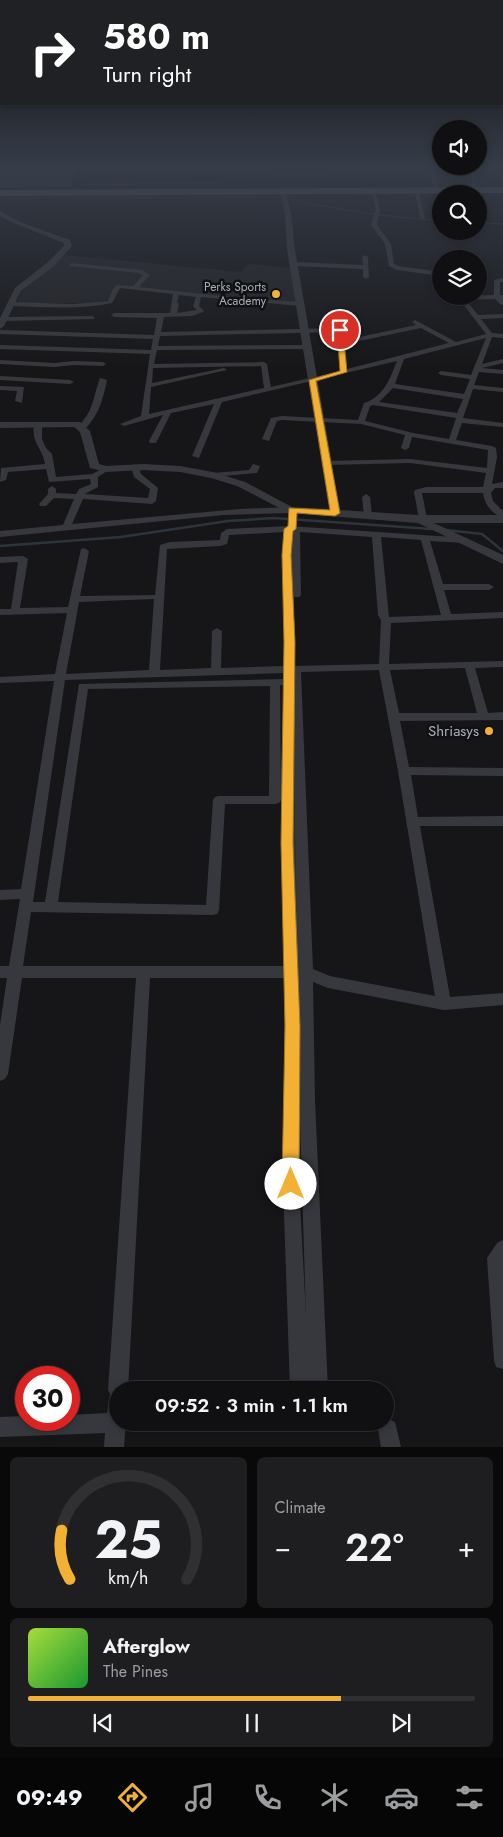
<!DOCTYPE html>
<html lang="en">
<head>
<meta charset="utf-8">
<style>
  body { margin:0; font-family:Jost,sans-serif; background:#1e1e20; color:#f1f3f6; height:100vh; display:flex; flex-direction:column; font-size:19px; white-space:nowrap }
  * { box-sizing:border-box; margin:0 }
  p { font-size:16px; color:#9c9d9f }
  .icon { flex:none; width:28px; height:28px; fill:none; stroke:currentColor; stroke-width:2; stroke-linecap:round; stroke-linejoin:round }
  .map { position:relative; height:1447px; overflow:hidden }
  .details { display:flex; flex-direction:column; gap:10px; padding:10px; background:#09090a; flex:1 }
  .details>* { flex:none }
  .guide { position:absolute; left:0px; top:0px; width:504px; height:105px; box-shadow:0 2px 8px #0003,0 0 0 1px #303032; background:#202124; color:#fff; overflow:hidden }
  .fabs { position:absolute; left:432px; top:120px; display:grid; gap:10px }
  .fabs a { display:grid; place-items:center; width:55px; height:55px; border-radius:50%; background:#101012; box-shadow:0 2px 8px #0003,0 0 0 1px #303032; font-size:25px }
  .speed { position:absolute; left:15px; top:1366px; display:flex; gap:10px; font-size:25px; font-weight:700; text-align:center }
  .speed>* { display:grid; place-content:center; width:65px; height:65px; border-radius:50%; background:#101012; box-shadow:0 2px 8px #0003,0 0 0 1px #303032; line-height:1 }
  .speed .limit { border:8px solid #d22; background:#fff; color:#111 }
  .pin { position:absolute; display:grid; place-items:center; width:42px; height:42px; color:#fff; margin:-21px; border:2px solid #fff; border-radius:50%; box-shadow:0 1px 5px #0007 }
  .me { position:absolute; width:55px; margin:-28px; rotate:0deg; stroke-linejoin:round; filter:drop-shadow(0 0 4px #0008) }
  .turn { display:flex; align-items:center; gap:18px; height:105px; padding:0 20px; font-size:22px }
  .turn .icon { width:65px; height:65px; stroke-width:2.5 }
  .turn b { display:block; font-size:35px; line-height:42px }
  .big { font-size:38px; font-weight:600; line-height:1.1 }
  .details .tile { flex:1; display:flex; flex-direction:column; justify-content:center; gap:8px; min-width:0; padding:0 18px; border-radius:8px; background:#1e1e20 }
  .details .dial { align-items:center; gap:0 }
  .dial svg { height:130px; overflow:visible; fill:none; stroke:#303032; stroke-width:7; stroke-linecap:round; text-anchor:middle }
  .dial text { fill:#f1f3f6; stroke:none }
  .song { display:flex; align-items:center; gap:15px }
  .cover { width:60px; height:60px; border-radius:8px; background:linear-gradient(135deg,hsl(80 70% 55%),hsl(130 70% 35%)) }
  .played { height:5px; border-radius:2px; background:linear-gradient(90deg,#f2b134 70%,#303032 70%) }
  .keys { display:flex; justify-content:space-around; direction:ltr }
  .heat { display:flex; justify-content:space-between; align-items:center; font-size:28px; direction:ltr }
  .details .tiles { flex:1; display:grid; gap:10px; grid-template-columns:1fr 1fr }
  .tile:last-child { grid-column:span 2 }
  .trip { position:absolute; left:109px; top:1381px; width:285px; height:50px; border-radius:25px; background:#101012; box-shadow:0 2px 8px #0003,0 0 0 1px #303032; font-weight:600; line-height:50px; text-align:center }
  .dock { display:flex; height:80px; justify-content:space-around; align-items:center; background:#060607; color:#9c9d9f }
  .dock .icon { width:35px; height:35px }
  .dock .active { color:#f2b134 }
  .dock b { font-size:22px; color:#f1f3f6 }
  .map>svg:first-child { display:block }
  .built { fill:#222225 }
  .water { fill:#2c353c }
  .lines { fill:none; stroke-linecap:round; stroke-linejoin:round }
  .stream-far1 { stroke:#2c353c; stroke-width:1 }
  .stream { stroke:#2c353c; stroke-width:2.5 }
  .minor { fill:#37383d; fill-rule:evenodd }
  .tertiary { fill:#37383d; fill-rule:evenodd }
  .trunk { fill:#5b5e65; fill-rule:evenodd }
  .route { fill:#f2b134; stroke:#9d7322 }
  .poi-dot { fill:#f2b134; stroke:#111113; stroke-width:2 }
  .labels { text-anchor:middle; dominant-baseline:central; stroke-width:5; stroke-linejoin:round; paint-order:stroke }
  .far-poi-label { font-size:12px; fill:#a8adb8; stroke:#111113; text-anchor:end }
  .poi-label { font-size:15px; fill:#a8adb8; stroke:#111113; text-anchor:end }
</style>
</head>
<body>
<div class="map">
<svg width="503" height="1447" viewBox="0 0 503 1447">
  <rect width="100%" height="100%" fill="#161618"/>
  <path class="built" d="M64 255 241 272 248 264 291 268 295 302 279 303 119 285 111 290 109 300 88 303H17L21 292Z"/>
  <path class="water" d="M0 166H79L77 168 70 187 0 188Z"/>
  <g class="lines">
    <path class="stream-far1" d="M0 198 291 197 300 202 378 215 441 221
      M479 223 503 224"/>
    <path class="stream" d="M446 530 482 534 503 551
      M0 546 121 537 228 521 274 518 432 529"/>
    <path class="minor" d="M383 166H387L389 171 430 172 431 166H435L434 173 439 191 437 192 435 191 430 174 387 173Z
      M469 166H473L477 191 473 190Z
      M490 166H495L503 177V181Z
      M93 171H218L220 172 91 173Z
      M327 171H377L379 172 325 173Z
      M272 174H326L328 175 270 176Z
      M217 182 219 184 87 185 85 184Z
      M415 192 419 193 425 219 420 218Z
      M372 193 376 194 380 209 377 225 391 244 394 264 398 266 441 272V276L397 270 389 266 385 244 371 225 376 209Z
      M365 255 368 257 369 277 366 279 363 277V269L294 266 291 264 294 262 363 265 362 257Z
      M71 263 142 270 150 275 139 287 240 298 300 302 303 304 300 306 201 297 199 306 204 311 203 312 192 316 164 317 161 332 340 328 359 337 416 325 412 322 415 320 456 342 486 334 457 296 494 295V280L503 278V282H500V295H503V305L500 304 495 299 466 300 478 315 503 314V318L481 319 492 333 503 334V338L492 337 482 364 503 359V363L482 368 503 370V374L479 372 474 385 503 388V392L473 389 463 418 503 423V427L462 423 456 440 492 446 496 448 497 457 492 484 503 482V488H495L491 493 493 501 503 511V518C491 513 485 505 483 493H422L427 519 423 522 419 519 414 492 415 490 426 487H483L486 473 410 463 326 465 322 463 326 461 410 459 487 468 488 450 412 437 409 448 405 450 401 448 405 435 361 424 282 420 277 421 269 441 262 439 271 418 282 416 358 420 364 403C384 397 390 378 397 361L222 402 199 458 192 456 214 404 171 413 156 443H150L149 441 163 415 124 426 120 424 141 416 150 354 0 349V345L151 350 153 339 0 334V330L154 335 157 318 114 317 111 315 114 313H170L173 294 120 288 112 303C79 310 45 307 12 306L9 304 12 302 73 304 108 301 112 290 117 285 133 286 143 275 139 273 69 266ZM179 295 196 297 193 306 197 310 177 313 179 304 177 302ZM421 328 449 343 347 369 344 334 350 339 359 341ZM337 332 340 371 271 387 267 364 264 362 154 364 157 350 307 349 310 347 307 345 158 346 160 336ZM486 338 471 375 441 371 438 373 441 375 470 379 464 394 395 384 404 359ZM261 366 264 388 149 414 151 387 227 370 224 368 152 383 153 368ZM393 388 463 399 457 413 379 402ZM373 405 456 418 449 439 413 433 365 421 370 406Z
      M92 316 95 318 94 319 4 321 1 319 4 317Z
      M0 360 54 363 74 361 103 362 106 364 103 366 74 365 54 367 0 364Z
      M0 376 70 380 74 382 70 384 0 380Z
      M100 378 107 380C103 399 99 415 85 429H79L78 427C95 408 92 400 100 378Z
      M0 386 24 387 22 403 15 401 17 391 0 390Z
      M35 422 42 424V439L46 448 52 454 56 477 92 474 106 467 110 469 98 477V487L85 494 148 498 150 489 134 477 131 467 135 465 139 467 141 474 158 488 156 501 152 504 83 499 72 524 240 509 289 507 293 510 289 513 224 515 0 537V531L63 525 74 499 54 498 46 506H40L39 504 48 494V489L52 486 56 489V493L76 494 79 489 91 484 90 479 49 482 46 469 8 472 6 480 0 482 1 468 45 464C43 448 29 442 35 422Z
      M253 464 260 466 257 473 213 477 209 475 213 473 249 470Z
      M366 494 370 497 372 516 368 519 364 516 362 497Z
      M289 526 467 538V542L464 543 430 541 443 584H489L494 587 489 590H444L451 614 503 612V618L391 623 389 664 503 661V667L475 668 488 713 503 712V720L400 721 409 767 503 768V776L411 775 418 817 503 816V826H420L450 997 503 993V1005L444 1010 328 988 313 982 315 1100 328 1390H290L283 1184 285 978H150L128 1390H118V1422H126L124 1447H104L105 1433 0 1437V1417L26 1416V1420H69V1415L107 1413 110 1394 108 1390 136 978H22L8 1074 5 1079 0 1081V1025L7 978H0V966H9L20 899 0 900V890L21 889 54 681 0 683V677L55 674 67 613 0 615V609H11L18 562 0 563V557L23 556 28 559 20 608 68 607 81 549 84 548 89 551 80 596 155 595 160 545 170 542 220 540 221 533 227 529ZM284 532 282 555 285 666 221 668 222 631 217 628 212 631 211 668 160 670 167 549 220 546 227 544 229 535ZM300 532 372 537 378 615 381 620 379 664 295 666 294 597H299L301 595ZM381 537 421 540 441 615 389 617ZM154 599 149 670 66 674 79 602ZM465 668 477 713H399L390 670ZM379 670 398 771 435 996 330 976 313 969 301 672ZM285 673 284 679 79 684 45 902H33L65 680ZM280 685H284L281 771 284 966H23L31 912 212 915 217 914 219 910 225 804H275L279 803 281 800ZM270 686 269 796H219L215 797 213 800 206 905 58 902 88 689ZM293 758 298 954 293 771ZM300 1123 306 1315 299 1184Z
      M503 1240V1369L496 1367 494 1360 487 1258 497 1243Z
      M388 1419 395 1422 401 1447H381L378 1429 381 1422H385V1420Z"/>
    <path class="tertiary" d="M283 190 286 192 291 213 295 250 340 510 418 515H503V523H434L503 555V564L418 523 289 513 237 486 211 478 180 472 143 470 106 472 90 468 80 432 74 427 0 428V422H80L90 431 99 464 106 466 143 464 180 466 213 472 245 482 292 507 329 509 287 250 285 213 280 192Z
      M0 211 20 222 70 240 72 246 54 266 21 291 4 326 0 329V318L15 288 48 262 64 246V243L16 224 0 216Z"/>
    <path class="trunk" d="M503 187V193L0 196V190Z"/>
  </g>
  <linearGradient id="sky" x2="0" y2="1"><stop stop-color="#0c0c0d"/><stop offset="0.45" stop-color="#363c48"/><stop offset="1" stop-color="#363c48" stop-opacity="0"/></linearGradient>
  <rect width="503" height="369" fill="url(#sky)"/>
  <path class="route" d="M340 328 343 330 347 372 316 381 340 513 335 516 297 513 296 529 293 531 291 555 295 642 293 843 300 1026 299 1184 297 1190 291 1192 285 1190 282 1184 285 1026 281 843 284 642 282 555 284 529 288 526 289 508 330 510 309 380 340 371 337 330Z"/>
  <g class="poi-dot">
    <circle cx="276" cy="294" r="5"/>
    <circle cx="489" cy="731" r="5"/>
  </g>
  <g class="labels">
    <g class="far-poi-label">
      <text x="266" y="287">Perks Sports<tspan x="266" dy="14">Academy</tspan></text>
    </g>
    <g class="poi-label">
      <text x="479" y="731">Shriasys</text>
    </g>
  </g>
</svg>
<div class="fabs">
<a><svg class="icon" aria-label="sound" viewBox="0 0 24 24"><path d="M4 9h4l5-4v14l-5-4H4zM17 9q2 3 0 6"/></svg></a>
<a><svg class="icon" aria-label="search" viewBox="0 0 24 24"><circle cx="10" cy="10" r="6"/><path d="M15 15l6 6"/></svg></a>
<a><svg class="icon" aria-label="layers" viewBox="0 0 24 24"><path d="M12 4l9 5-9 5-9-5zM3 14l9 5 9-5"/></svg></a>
</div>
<div class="speed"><div class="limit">30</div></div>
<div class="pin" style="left:340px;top:330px;background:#d93025"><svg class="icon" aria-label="arrive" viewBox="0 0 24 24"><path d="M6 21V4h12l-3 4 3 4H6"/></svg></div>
<svg class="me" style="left:291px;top:1184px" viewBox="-20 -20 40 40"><circle r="19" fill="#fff"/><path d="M0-13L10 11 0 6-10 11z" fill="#f2b134"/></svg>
<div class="trip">09:52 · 3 min · 1.1 km</div>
<div class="guide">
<div class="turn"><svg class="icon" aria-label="right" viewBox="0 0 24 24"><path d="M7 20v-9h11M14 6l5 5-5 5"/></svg><div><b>580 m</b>Turn right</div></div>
</div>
</div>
<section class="details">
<div class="tiles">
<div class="tile dial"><svg viewBox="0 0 100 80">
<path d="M14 69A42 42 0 1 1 86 69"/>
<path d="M14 69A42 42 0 0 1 9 39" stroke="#f2b134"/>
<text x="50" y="56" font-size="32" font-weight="700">25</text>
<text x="50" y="72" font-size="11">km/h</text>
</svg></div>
<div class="tile"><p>Climate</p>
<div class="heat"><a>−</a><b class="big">22°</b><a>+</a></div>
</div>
<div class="tile">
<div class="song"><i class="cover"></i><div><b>Afterglow</b><p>The Pines</p></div></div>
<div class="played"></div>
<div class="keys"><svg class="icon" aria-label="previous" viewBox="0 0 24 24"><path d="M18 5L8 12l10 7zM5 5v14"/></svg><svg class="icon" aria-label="pause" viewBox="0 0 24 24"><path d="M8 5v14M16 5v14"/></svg><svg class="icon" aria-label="next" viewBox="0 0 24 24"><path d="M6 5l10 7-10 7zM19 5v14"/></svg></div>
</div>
</div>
</section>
<nav class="dock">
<b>09:49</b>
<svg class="icon active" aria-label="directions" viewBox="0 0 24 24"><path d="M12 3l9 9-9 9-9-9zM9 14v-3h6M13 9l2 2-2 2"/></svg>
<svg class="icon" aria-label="music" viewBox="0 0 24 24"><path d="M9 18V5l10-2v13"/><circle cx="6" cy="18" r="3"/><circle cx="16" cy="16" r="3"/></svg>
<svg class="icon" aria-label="phone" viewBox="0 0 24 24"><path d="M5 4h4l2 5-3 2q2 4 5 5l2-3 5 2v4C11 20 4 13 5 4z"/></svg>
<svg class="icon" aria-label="climate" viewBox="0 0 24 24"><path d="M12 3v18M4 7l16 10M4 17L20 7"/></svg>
<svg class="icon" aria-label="car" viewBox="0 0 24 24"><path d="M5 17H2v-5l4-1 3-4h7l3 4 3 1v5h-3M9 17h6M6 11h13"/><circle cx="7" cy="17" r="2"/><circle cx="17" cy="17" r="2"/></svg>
<svg class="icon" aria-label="filters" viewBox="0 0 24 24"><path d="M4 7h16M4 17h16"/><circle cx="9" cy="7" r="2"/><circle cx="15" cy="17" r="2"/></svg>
</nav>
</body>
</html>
